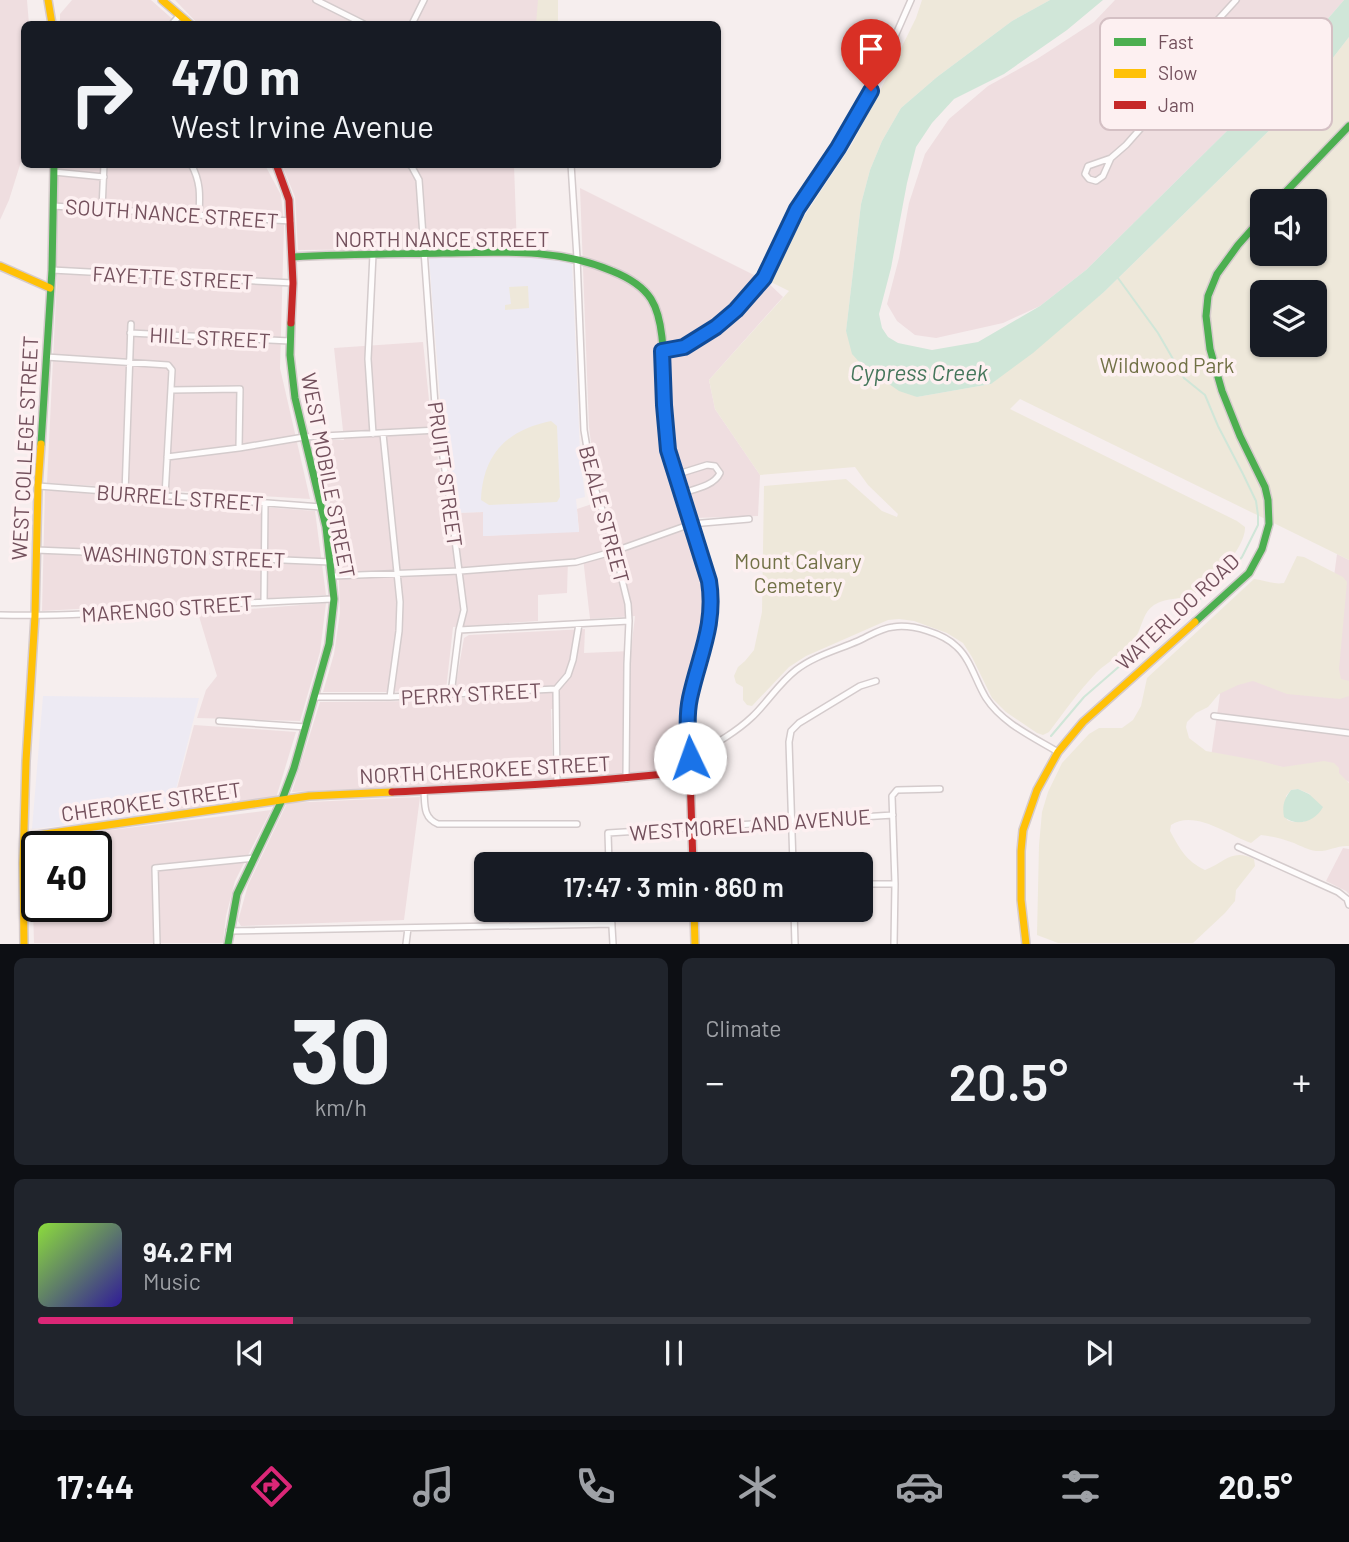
<!DOCTYPE html>
<html lang="en">
<head>
<meta charset="utf-8">
<style>
  body { margin:0; font-family:Barlow,sans-serif; background:#20242c; color:#f1f3f6; height:100vh; display:flex; flex-direction:column; font-size:26px; white-space:nowrap }
  * { box-sizing:border-box; margin:0 }
  p { font-size:23px; color:#9ea1a6 }
  .icon { flex:none; width:38px; height:38px; fill:none; stroke:currentColor; stroke-width:2; stroke-linecap:round; stroke-linejoin:round }
  .map { position:relative; height:944px; overflow:hidden }
  .panel { display:flex; flex-direction:column; gap:14px; padding:14px; background:#0d0f14; flex:1 }
  .panel>* { flex:none }
  .hud { position:absolute; left:21px; top:21px; width:700px; height:147px; border-radius:10px; box-shadow:0 2px 5px #0004; background:#171b24; color:#f1f3f6; overflow:hidden }
  .fabs { position:absolute; left:1250px; top:189px; display:grid; gap:14px }
  .fabs a { display:grid; place-items:center; width:77px; height:77px; border-radius:10px; background:#171b24; box-shadow:0 2px 5px #0004; font-size:35px }
  .speed { position:absolute; left:21px; top:831px; display:flex; gap:14px; font-size:35px; font-weight:700; text-align:center }
  .speed>* { display:grid; place-content:center; width:91px; height:91px; border-radius:50%; background:#171b24; box-shadow:0 2px 5px #0004; line-height:1 }
  .speed .limit { border:4px solid #111; border-radius:10px; background:#fff; color:#111 }
  .pin { position:absolute; display:grid; place-items:center; width:60px; height:60px; color:#fff; margin:-72px -30px; border-radius:50% 50% 50% 0; rotate:-45deg; box-shadow:0 0 7px #0007 }
  .pin .icon { rotate:45deg }
  .me { position:absolute; width:77px; margin:-38px; rotate:357deg; stroke-linejoin:round; filter:drop-shadow(0 0 5px #0008) }
  .turn { display:flex; align-items:center; gap:24px; height:147px; padding:0 35px; font-size:32px }
  .turn .icon { width:91px; height:91px; stroke-width:2.5 }
  .turn b { display:block; font-size:49px; line-height:60px }
  .big { font-size:52px; font-weight:600; line-height:1.1 }
  .panel .widget { flex:1; display:flex; flex-direction:column; justify-content:center; gap:10px; min-width:0; padding:0 24px; border-radius:10px; background:#20242c }
  .panel .dial { align-items:center; gap:0 }
  .dial b { font-size:91px; line-height:1 }
  .song { display:flex; align-items:center; gap:21px }
  .cover { width:84px; height:84px; border-radius:10px; background:linear-gradient(135deg,hsl(90 70% 55%),hsl(250 70% 35%)) }
  .played { height:7px; border-radius:4px; background:linear-gradient(90deg,#db2777 20%,#363941 20%) }
  .keys { display:flex; justify-content:space-around; direction:ltr }
  .heat { display:flex; justify-content:space-between; align-items:center; font-size:38px; direction:ltr }
  .panel .tiles { flex:1; display:grid; gap:14px; grid-template-columns:1fr 1fr }
  .widget:last-child { grid-column:span 2 }
  .trip { position:absolute; left:474px; top:852px; width:399px; height:70px; border-radius:10px; background:#171b24; box-shadow:0 2px 5px #0004; font-weight:600; line-height:70px; text-align:center }
  .tab-bar { display:flex; height:112px; justify-content:space-around; align-items:center; background:#090b0e; color:#9ea1a6 }
  .tab-bar .icon { width:49px; height:49px }
  .tab-bar .current { color:#db2777 }
  .tab-bar b { font-size:32px; color:#f1f3f6 }
  .map>svg:first-child { display:block }
  .residential { fill:#efdee0; fill-rule:evenodd }
  .education { fill:#edeaf3 }
  .green { fill:#eee8da; fill-rule:evenodd }
  .water { fill:#d0e6d8 }
  .lines { fill:none; stroke-linecap:round; stroke-linejoin:round }
  .stream { stroke:#d0e6d8; stroke-width:2 }
  .street-casing { stroke:#d4cbcc; stroke-width:8 }
  .fast-casing { stroke:#d5cbcc; stroke-width:10 }
  .slow-casing { stroke:#d5cbcc; stroke-width:10 }
  .jam-casing { stroke:#d5cbcc; stroke-width:10 }
  .street { stroke:#fefcfc; stroke-width:5 }
  .fast { stroke:#4caf50; stroke-width:7 }
  .slow { stroke:#ffc107; stroke-width:7 }
  .jam { stroke:#c62828; stroke-width:7 }
  .route-casing { stroke:#114b97; stroke-width:18 }
  .route { stroke:#1a73e8; stroke-width:12 }
  .labels { text-anchor:middle; dominant-baseline:central; stroke-width:7; stroke-linejoin:round; paint-order:stroke }
  .street-label { font-size:21px; fill:#73505c; stroke:#fdf0f1 }
  .park-label { font-size:21px; fill:#717146; stroke:#fdf0f1 }
  .water-label { font-size:23px; font-style:italic; fill:#45765b; stroke:#fdf0f1 }
  .key { fill:#fdf0f1; stroke:#d4c0c4; stroke-width:2 }
  .key-label { font-size:19px; fill:#73505c }
</style>
</head>
<body>
<div class="map">
<svg width="1349" height="944" viewBox="0 0 1349 944">
  <rect width="100%" height="100%" fill="#f6eeee"/>
  <path class="residential" d="M0 0H27L29 24H24V152L9 200 0 220Z
    M72 0H151L178 24H60V14Z
    M175 0H542L536 24H198Z
    M1115 0H1344L1262 95 1235 123 1086 270 1040 306 1003 323 936 338 915 335 897 321 887 304 899 258 909 203 925 154 949 119 988 86 1037 59 1094 22Z
    M57 165H265L281 195 284 225 280 368 310 499 47 483 57 277Z
    M282 165H514L517 248 298 250 295 197Z
    M580 188 766 281 783 297 709 380 715 409 760 475 758 516 694 518 683 521 705 588V615L682 705 683 761 679 768 621 775 580 778V757H561L560 709H551L553 779 292 792 320 702 423 701 526 694V685L455 689 464 638 469 635 585 629 584 653 631 651 635 616 590 619 583 558 568 559 567 593 538 595V621L453 627 446 690 385 692H323L334 654 340 613 339 581 329 515 312 440H344L334 348 423 342 429 400 446 513 483 512V536L579 531 577 509 604 500 594 466 589 427Z
    M45 490 315 511 326 595 42 611Z
    M1337 554 1349 560V782L1334 774 1211 757 1225 659 1321 673Z
    M326 603 320 652 300 721 197 718 206 690 217 676 198 613Z
    M194 725 296 732 276 798 171 811Z
    M420 797 404 920 241 926 238 921 248 885 287 803Z
    M271 810 235 881 226 916 223 943H34L31 840ZM37 847H96V906H37Z
    M1343 848 1349 849V894L1346 891 1326 881Z"/>
  <path class="education" d="M539 256 572 261 580 452 585 497 576 499 579 532 483 536V512L455 513 442 423 429 258Z
    M43 696 199 698 171 809 121 819 32 829Z"/>
  <path class="green" d="M538 0H558V24H536Z
    M922 0H1050L1012 21 937 77 901 108 882 141 870 170 861 204 846 331 862 365 917 397 991 384 1104 292 1284 116 1315 81 1349 37V560L1020 399 1010 409 1237 521 1245 527C1246 547 1212 584 1195 594 1183 600 1166 597 1154 605 1143 612 1142 627 1136 637 1128 651 1107 662 1096 673 1079 691 1064 712 1049 732L1043 735 1037 733 1006 712 992 698 972 657 963 643 947 633 914 621 899 619 888 620 806 656 789 667 752 706 747 705 743 700V687L736 683 734 676 738 667 745 661 754 650 762 612 764 486 846 479 882 511 897 517 898 514 868 485 855 467 760 475 715 409 709 380 789 291 771 282 803 218 852 144 885 81 916 18ZM1262 201H1314V254H1262ZM1262 292H1314V345H1262Z
    M528 286 529 308 505 310V305L511 304 509 287Z
    M551 421 557 426 560 497 557 502 489 505 481 500C483 454 507 430 551 421Z
    M1297 556 1304 557 1343 577 1347 582 1339 669 1341 679 1349 681V696L1340 699 1287 694 1253 681 1238 685 1219 694 1208 707 1196 713 1187 722 1186 727 1189 738 1206 751 1261 761 1283 767 1324 761 1334 763 1339 768V773L1349 783V846C1337 845 1328 852 1316 851 1308 850 1301 846 1294 843 1283 839 1272 836 1261 835L1251 843C1229 835 1194 809 1171 825L1170 831C1180 849 1186 861 1205 870 1224 863 1232 848 1254 859L1255 866 1236 890 1235 901 1225 913 1193 943H1058L1037 935 1039 845 1042 812 1048 792 1062 763 1089 734 1099 728H1122L1133 720 1141 706 1147 678 1254 579C1265 580 1273 585 1284 583ZM1298 789 1310 794 1304 822H1293L1287 820 1286 796 1291 790Z"/>
  <path class="water" d="M1050 0H1103L1067 30 1004 74 954 99 932 123 916 147 907 183 891 268 879 314 882 328 888 337 898 343 932 350 978 342 1040 306 1086 270 1235 123 1262 95 1344 0H1349V37L1315 81 1284 116 1104 292 1033 353 991 384 917 397 899 391 862 365 852 354 846 331 861 204 870 170 882 141 901 108 937 77 1012 21Z
    M1298 789 1309 794 1323 807C1315 822 1297 827 1284 817 1282 806 1284 799 1291 790Z"/>
  <g class="lines">
    <path class="stream" d="M1051 736 1084 697 1122 664 1217 585 1242 557 1258 525V515L1256 501 1243 474 1218 426 1205 395 1184 378 1158 333 1118 278"/>
    <defs>
      <path id="street" d="M316 0 364 24
        M172 24 180 15
        M412 24 424 0
        M1111 158 1126 145 1149 119 1173 87 1215 23 1236 0
        M1111 158 1103 176 1096 181 1089 179 1085 174 1088 166Z
        M191 164C201 182 200 196 199 215
        M409 164 412 167 419 180 435 405 451 509 464 610 459 630 451 694
        M571 164 577 258 584 430 592 478 615 551 628 604 629 621 627 664 626 779
        M54 172 104 177
        M53 206 291 221
        M102 209 104 164
        M373 254 368 359 373 434
        M52 270 293 283
        M130 333 290 341
        M662 351 683 347 708 333 736 310 764 278 797 209 838 148 871 91 911 0
        M46 357 168 365 172 370 165 496
        M171 390 240 389 239 448
        M383 434 400 602 399 631 390 697
        M167 457 239 448 304 437 438 430
        M675 475 707 465 715 466 720 473C714 486 695 489 682 493
        M38 486 321 507
        M125 493 131 324
        M36 550 331 562
        M333 576 460 571 576 562 615 551 691 524 749 519
        M264 602 265 503
        M0 615C72 617 144 610 215 605 255 602 295 601 334 599
        M459 630 629 621
        M556 689 557 784
        M315 697H390L556 689 568 675 573 660 579 624
        M1214 716 1349 733
        M219 721 306 727
        M690 758C711 746 734 734 752 717 767 703 779 683 796 670 814 656 837 650 858 641 869 636 881 628 893 627 912 624 943 633 957 647 971 660 976 682 986 698 1002 723 1033 737 1058 752
        M424 791C425 805 423 818 438 824H577
        M1238 847 1338 892 1347 899 1349 905
        M609 864 608 833 893 815
        M793 864 789 742 791 731 799 723 860 686 876 681
        M861 884H895
        M611 910 613 944
        M794 910 795 944
        M229 931 612 924
        M157 944 155 868 255 858
        M406 944 408 928
        M894 944 895 884 892 796 897 790 940 789"/>
      <path id="fast" d="M1277 201 1349 126
        M293 257C343 254 393 254 443 253 501 252 558 248 612 271 627 277 642 285 651 299 668 326 662 381 665 414
        M41 444 52 270 54 164
        M1195 622 1249 573 1262 549 1269 524 1268 500 1265 487 1240 436 1222 391 1210 349 1206 316 1208 296 1217 274 1238 245 1262 218
        M228 944 237 894 282 800 294 768 329 644 334 599 326 527 295 398 290 355 291 323"/>
      <path id="slow" d="M48 0 52 24
        M162 0 190 24
        M0 266 50 288
        M24 837 309 796 392 792
        M694 910 695 944
        M24 944 23 863 26 761 35 616 38 486 41 444
        M1026 944 1021 900V851L1023 830 1037 790 1058 752 1083 722 1195 622"/>
      <path id="jam" d="M276 164 289 200 293 283 291 323
        M665 414 668 450 709 581 711 599 707 632 688 714 693 864
        M392 792C492 787 591 783 690 771"/>
    </defs>
    <use href="#street" class="street-casing"/>
    <use href="#fast" class="fast-casing"/>
    <use href="#slow" class="slow-casing"/>
    <use href="#jam" class="jam-casing"/>
    <use href="#street" class="street"/>
    <use href="#fast" class="fast"/>
    <use href="#slow" class="slow"/>
    <use href="#jam" class="jam"/>
  </g>
  <g class="lines">
    <defs>
      <path id="route" d="M690 758C688 738 686 717 690 698 699 656 716 625 709 581L668 450 664 405 662 351 684 347 716 327 736 310 764 278 797 209 838 148 871 91"/>
    </defs>
    <use href="#route" class="route-casing"/>
    <use href="#route" class="route"/>
  </g>
  <g class="labels">
    <g class="street-label">
      <text transform="translate(172 213) rotate(4)">SOUTH NANCE STREET</text>
      <text x="442" y="238">NORTH NANCE STREET</text>
      <text transform="translate(173 277) rotate(3)">FAYETTE STREET</text>
      <text transform="translate(210 337) rotate(3)">HILL STREET</text>
      <text transform="translate(24 448) rotate(-87)">WEST COLLEGE STREET</text>
      <text transform="translate(446 474) rotate(82)">PRUITT STREET</text>
      <text transform="translate(329 475) rotate(79)">WEST MOBILE STREET</text>
      <text transform="translate(180 497) rotate(4)">BURRELL STREET</text>
      <text transform="translate(605 514) rotate(75)">BEALE STREET</text>
      <text transform="translate(184 556) rotate(2)">WASHINGTON STREET</text>
      <text transform="translate(167 608) rotate(-4)">MARENGO STREET</text>
      <text transform="translate(1177 611) rotate(-43)">WATERLOO ROAD</text>
      <text transform="translate(471 693) rotate(-3)">PERRY STREET</text>
      <text transform="translate(485 769) rotate(-3)">NORTH CHEROKEE STREET</text>
      <text transform="translate(151 801) rotate(-8)">CHEROKEE STREET</text>
      <text transform="translate(750 824) rotate(-4)">WESTMORELAND AVENUE</text>
    </g>
    <g class="park-label">
      <text x="1167" y="364">Wildwood Park</text>
      <text x="798" y="560">Mount Calvary<tspan x="798" dy="24">Cemetery</tspan></text>
    </g>
    <g class="water-label">
      <text x="919" y="372">Cypress Creek</text>
    </g>
  </g>
  <rect x="1100" y="18" width="232" height="112" rx="10" class="key"/>
  <rect x="1114" y="38" width="32" height="8" fill="#4caf50"/>
  <rect x="1114" y="69" width="32" height="9" fill="#ffc107"/>
  <rect x="1114" y="101" width="32" height="8" fill="#c62828"/>
  <g class="key-label">
    <text x="1158" y="49">Fast</text>
    <text x="1158" y="80">Slow</text>
    <text x="1158" y="112">Jam</text>
  </g>
</svg>
<div class="fabs">
<a><svg class="icon" aria-label="sound" viewBox="0 0 24 24"><path d="M4 9h4l5-4v14l-5-4H4zM17 9q2 3 0 6"/></svg></a>
<a><svg class="icon" aria-label="layers" viewBox="0 0 24 24"><path d="M12 4l9 5-9 5-9-5zM3 14l9 5 9-5"/></svg></a>
</div>
<div class="speed"><div class="limit">40</div></div>
<div class="pin" style="left:871px;top:91px;background:#d93025"><svg class="icon" aria-label="arrive" viewBox="0 0 24 24"><path d="M6 21V4h12l-3 4 3 4H6"/></svg></div>
<svg class="me" style="left:690px;top:758px" viewBox="-20 -20 40 40"><circle r="19" fill="#fff"/><path d="M0-13L10 11 0 6-10 11z" fill="#1a73e8"/></svg>
<div class="trip">17:47 · 3 min · 860 m</div>
<div class="hud">
<div class="turn"><svg class="icon" aria-label="right" viewBox="0 0 24 24"><path d="M7 20v-9h11M14 6l5 5-5 5"/></svg><div><b>470 m</b>West Irvine Avenue</div></div>
</div>
</div>
<section class="panel">
<div class="tiles">
<div class="widget dial"><b>30</b><p>km/h</p></div>
<div class="widget"><p>Climate</p>
<div class="heat"><a>−</a><b class="big">20.5°</b><a>+</a></div>
</div>
<div class="widget">
<div class="song"><i class="cover"></i><div><b>94.2 FM</b><p>Music</p></div></div>
<div class="played"></div>
<div class="keys"><svg class="icon" aria-label="previous" viewBox="0 0 24 24"><path d="M18 5L8 12l10 7zM5 5v14"/></svg><svg class="icon" aria-label="pause" viewBox="0 0 24 24"><path d="M8 5v14M16 5v14"/></svg><svg class="icon" aria-label="next" viewBox="0 0 24 24"><path d="M6 5l10 7-10 7zM19 5v14"/></svg></div>
</div>
</div>
</section>
<nav class="tab-bar">
<b>17:44</b>
<svg class="icon current" aria-label="directions" viewBox="0 0 24 24"><path d="M12 3l9 9-9 9-9-9zM9 14v-3h6M13 9l2 2-2 2"/></svg>
<svg class="icon" aria-label="music" viewBox="0 0 24 24"><path d="M9 18V5l10-2v13"/><circle cx="6" cy="18" r="3"/><circle cx="16" cy="16" r="3"/></svg>
<svg class="icon" aria-label="phone" viewBox="0 0 24 24"><path d="M5 4h4l2 5-3 2q2 4 5 5l2-3 5 2v4C11 20 4 13 5 4z"/></svg>
<svg class="icon" aria-label="climate" viewBox="0 0 24 24"><path d="M12 3v18M4 7l16 10M4 17L20 7"/></svg>
<svg class="icon" aria-label="car" viewBox="0 0 24 24"><path d="M5 17H2v-5l4-1 3-4h7l3 4 3 1v5h-3M9 17h6M6 11h13"/><circle cx="7" cy="17" r="2"/><circle cx="17" cy="17" r="2"/></svg>
<svg class="icon" aria-label="filters" viewBox="0 0 24 24"><path d="M4 7h16M4 17h16"/><circle cx="9" cy="7" r="2"/><circle cx="15" cy="17" r="2"/></svg>
<b>20.5°</b>
</nav>
</body>
</html>
